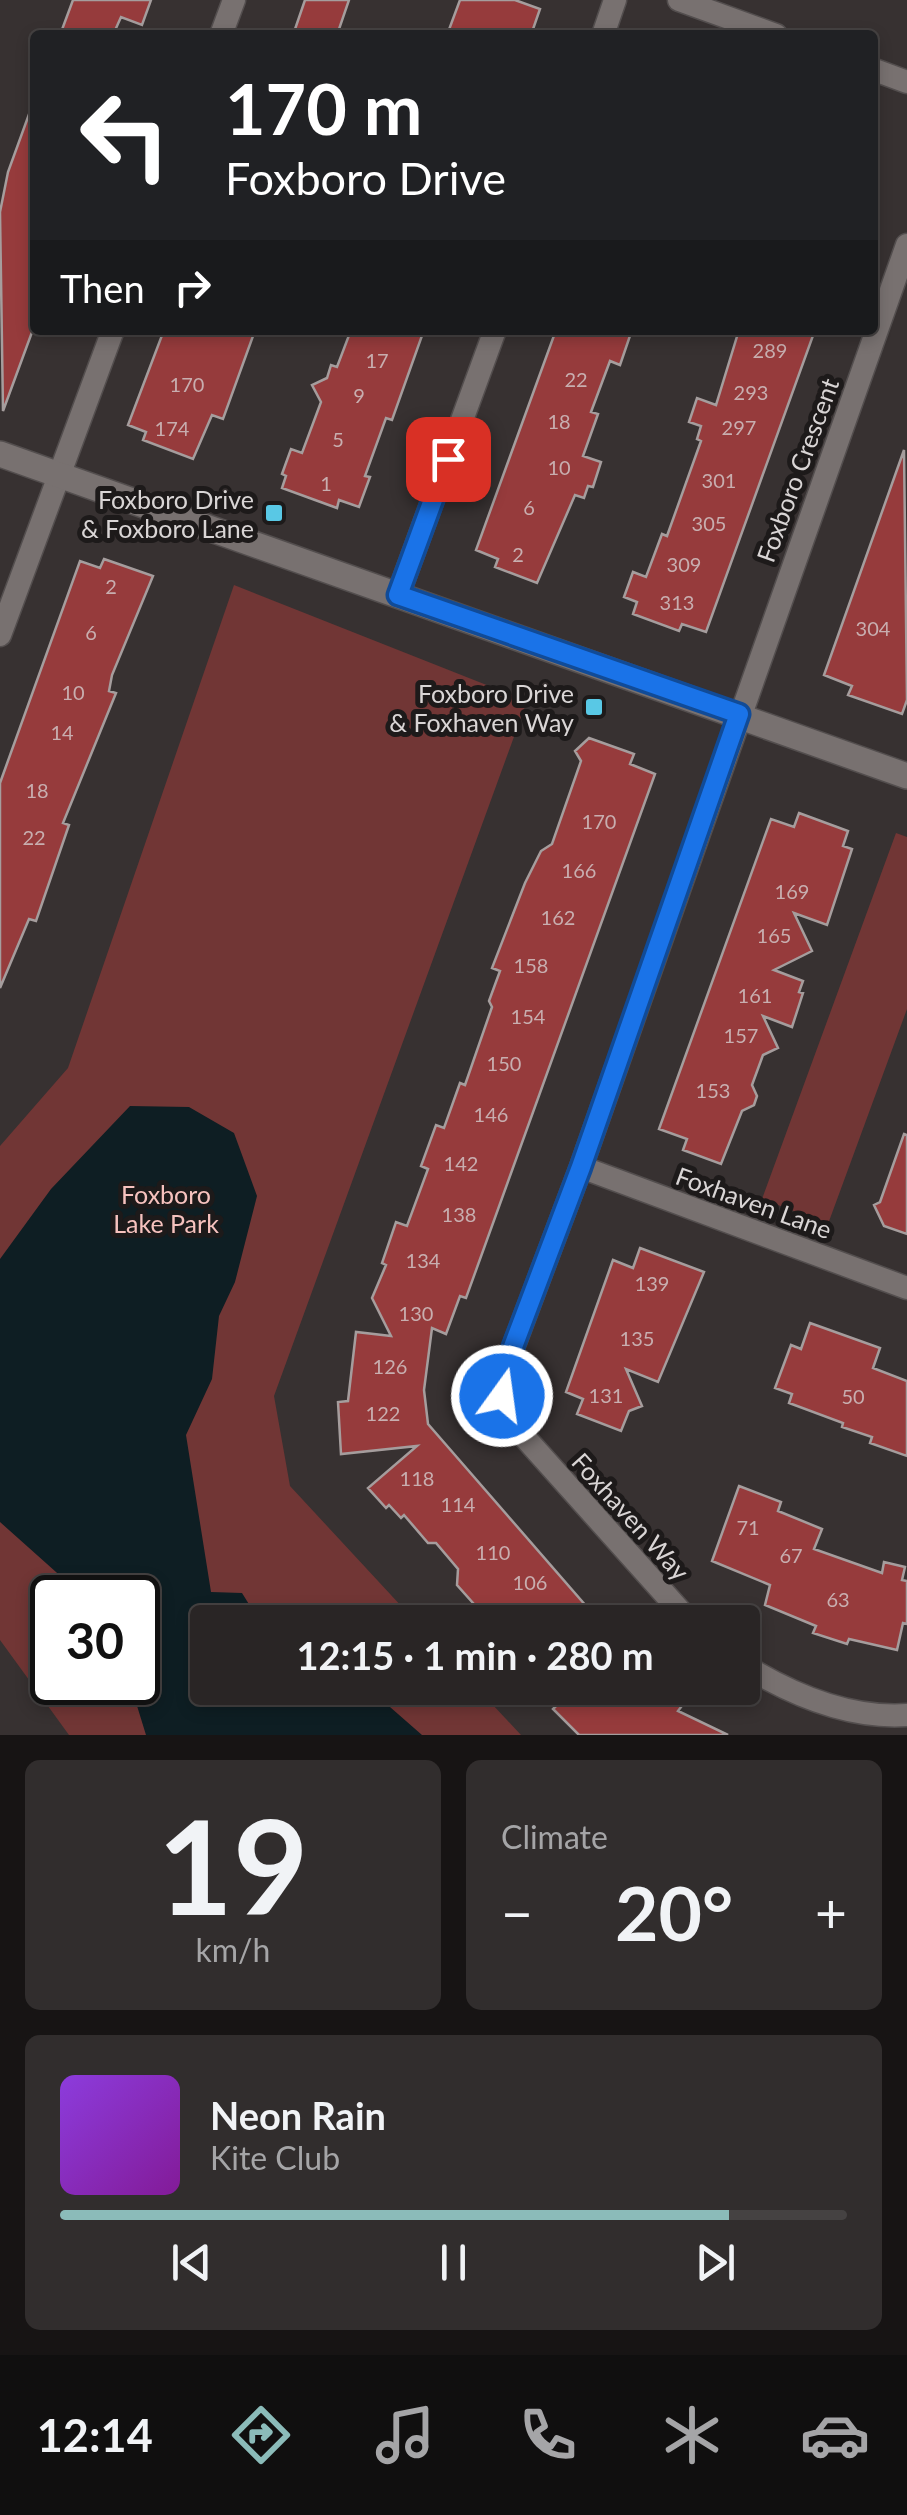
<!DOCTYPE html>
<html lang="en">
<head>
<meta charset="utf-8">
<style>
  body { margin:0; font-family:Lato,sans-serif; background:#312d2d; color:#f1f3f6; height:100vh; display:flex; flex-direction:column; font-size:38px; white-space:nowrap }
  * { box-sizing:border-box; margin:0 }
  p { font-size:32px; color:#a5a5a7 }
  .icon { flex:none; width:55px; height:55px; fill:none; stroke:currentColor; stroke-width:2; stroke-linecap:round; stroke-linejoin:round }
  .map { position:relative; height:1735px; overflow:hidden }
  .details { display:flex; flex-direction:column; gap:25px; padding:25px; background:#171414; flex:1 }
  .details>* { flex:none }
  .guide { position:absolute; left:30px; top:30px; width:848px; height:305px; border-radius:10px; box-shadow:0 5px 15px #0003,0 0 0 2px #454242; background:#202124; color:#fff; overflow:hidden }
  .speed { position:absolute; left:30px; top:1575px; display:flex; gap:20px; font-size:50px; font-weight:700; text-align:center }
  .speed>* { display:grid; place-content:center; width:130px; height:130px; border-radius:50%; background:#292525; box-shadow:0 5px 15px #0003,0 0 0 2px #454242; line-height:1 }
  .speed .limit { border:5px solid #111; border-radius:15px; background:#fff; color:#111 }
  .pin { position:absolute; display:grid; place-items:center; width:85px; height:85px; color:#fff; margin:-42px; border-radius:20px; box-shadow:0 5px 15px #0006 }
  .me { position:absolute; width:110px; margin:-55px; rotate:14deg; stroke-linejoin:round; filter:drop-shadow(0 0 8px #0008) }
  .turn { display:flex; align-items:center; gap:35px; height:210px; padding:0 30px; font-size:45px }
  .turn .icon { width:130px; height:130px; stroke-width:2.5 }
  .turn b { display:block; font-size:70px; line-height:85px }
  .then { display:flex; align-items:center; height:95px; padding:0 30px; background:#0003; gap:20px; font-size:38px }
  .big { font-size:75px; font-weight:700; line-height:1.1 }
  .details .tile { flex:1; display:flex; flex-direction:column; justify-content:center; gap:15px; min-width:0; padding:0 35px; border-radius:15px; background:#312d2d }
  .details .dial { align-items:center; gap:0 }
  .dial b { font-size:130px; line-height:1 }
  .song { display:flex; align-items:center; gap:30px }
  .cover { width:120px; height:120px; border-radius:15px; background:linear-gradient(135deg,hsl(270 70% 55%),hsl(290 70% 35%)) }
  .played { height:10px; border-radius:5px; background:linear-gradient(90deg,#8bbbb9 85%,#454242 85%) }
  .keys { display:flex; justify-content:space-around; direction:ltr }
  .heat { display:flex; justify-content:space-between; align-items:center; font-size:55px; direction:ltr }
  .details .tiles { flex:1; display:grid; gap:25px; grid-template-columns:1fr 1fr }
  .tile:last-child { grid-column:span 2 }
  .trip { position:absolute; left:190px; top:1605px; width:570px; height:100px; border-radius:10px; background:#292525; box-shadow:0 5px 15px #0003,0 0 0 2px #454242; font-weight:700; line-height:100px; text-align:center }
  .menu { display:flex; height:160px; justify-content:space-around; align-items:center; background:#100f0f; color:#a5a5a7 }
  .menu .icon { width:70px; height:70px }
  .menu .active { color:#8bbbb9 }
  .menu b { font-size:45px; color:#f1f3f6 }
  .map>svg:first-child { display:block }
  .green { fill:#713635; fill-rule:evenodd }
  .water { fill:#0e1e23 }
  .building { fill:#963b3c; stroke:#a59d9d; stroke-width:2.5 }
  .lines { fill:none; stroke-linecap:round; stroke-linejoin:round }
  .minor-casing { stroke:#534e4e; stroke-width:25 }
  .tertiary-casing { stroke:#534e4e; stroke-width:28 }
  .minor { stroke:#787170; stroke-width:22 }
  .tertiary { stroke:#787170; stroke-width:25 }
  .route-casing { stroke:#114b97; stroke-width:25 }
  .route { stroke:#1a73e8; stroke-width:18 }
  .poi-dot { fill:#59c8e5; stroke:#1d1a1a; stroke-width:4 }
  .labels { text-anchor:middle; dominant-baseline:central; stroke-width:10; stroke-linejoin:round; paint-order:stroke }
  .number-label { font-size:20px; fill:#c8aeaf }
  .street-label { font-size:25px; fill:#d9d5d5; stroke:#1d1a1a }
  .poi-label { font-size:25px; fill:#d9d5d5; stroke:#1d1a1a; text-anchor:end }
  .park-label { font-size:25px; fill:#f6c2be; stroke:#1d1a1a }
</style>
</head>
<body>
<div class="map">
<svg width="907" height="1735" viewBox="0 0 907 1735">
  <rect width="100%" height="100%" fill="#373131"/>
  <path class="green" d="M234 585 527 701 274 1396 290 1486 416 1622H208V1688H477L521 1735H69L0 1640V1146L68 1068ZM52 1598H138V1682H52Z
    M896 833 907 837V1009L828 1224 762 1199Z"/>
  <path class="water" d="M130 1106 189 1107 234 1133 257 1196 235 1282 219 1316 212 1379 186 1435 211 1592 242 1593 260 1622H208V1688H348L374 1693 422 1735H146L130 1683 138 1682V1598L84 1597 0 1522V1259L51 1189Z"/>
  <path class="building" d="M73 0H151L142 25 121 17 113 35H60Z
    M305 0H349L337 35H293Z
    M460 0H515L540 9 531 35H447Z
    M32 106 35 324 3 411 0 212 8 172Z
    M164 330H235L253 336 223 419 212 415 193 459 143 440 146 432 128 425Z
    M351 330H424L392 420 386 418 365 476 370 477 359 507 339 500 337 508 282 488 286 476 282 474 291 449 302 453 321 402 312 385 327 378 331 365 337 367Z
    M556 330H632L620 365 610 361 591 412 598 414 583 456 601 462 593 487 588 486 584 498 575 495 537 583 495 567 498 559 476 550Z
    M739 330H815L706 632 682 624 679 631 633 614 637 602 624 597 633 572 646 577 662 534 667 536 701 441 697 439 701 426 689 422 697 398 716 405Z
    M904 450 907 700 902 714 848 695 852 686 824 675Z
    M104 559 153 576 112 675 109 691 116 693 63 823 69 825 36 921 29 919 0 988V783L80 561 100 568Z
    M589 738 634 754 630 764 655 774 466 1298 460 1296 446 1334 432 1328 424 1390 428 1424 600 1622H490L457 1585 458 1569 436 1543H428L404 1515 401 1518 389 1505 386 1508 368 1488 417 1446 341 1454 338 1402 348 1401 356 1332 391 1336 372 1298 386 1265 382 1263 396 1222 407 1226 428 1169 421 1166 436 1125 444 1128 460 1083 465 1085 492 1007 489 1001 500 971 492 968 525 883 541 851 552 844 581 761 575 751Z
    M799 813 848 831 843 846 852 849 827 925 794 913 812 951 774 970 803 981 799 992 803 993 792 1027 763 1016 778 1048 763 1055 752 1085 757 1096 754 1105 742 1111 721 1164 683 1150 687 1139 659 1129 771 819 794 827Z
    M904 1134 907 1135V1234L884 1226 874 1205 880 1202Z
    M640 1248 704 1272 658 1382 626 1369 642 1406 629 1411 621 1431 577 1414 583 1399 566 1392 613 1260 633 1268Z
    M810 1323 880 1348 873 1368 907 1381V1456L870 1443 872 1437 842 1427 843 1423 789 1403 792 1394 775 1388 791 1345 801 1349Z
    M739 1486 781 1502 778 1511 822 1529 814 1549 882 1573 884 1562 905 1567 902 1580 907 1581V1624L903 1623 897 1650 849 1639 847 1644 813 1633 816 1626 765 1605 770 1585 712 1561Z
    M574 1688H665L684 1703 678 1711 728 1735H579L553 1709Z"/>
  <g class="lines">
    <defs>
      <path id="minor" d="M679 0 776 35
        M221 35 234 0
        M603 35 615 0
        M872 69 907 82
        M398 595 495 330
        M0 635 113 330
        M581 1167 907 1288
        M690 1622 519 1431 502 1396 508 1361 581 1167 907 245
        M742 1664C792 1695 848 1719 907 1715"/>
      <path id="tertiary" d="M0 454 907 776"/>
    </defs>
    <use href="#minor" class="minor-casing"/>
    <use href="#tertiary" class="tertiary-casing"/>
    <use href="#minor" class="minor"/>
    <use href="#tertiary" class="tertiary"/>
  </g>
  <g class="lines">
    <defs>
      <path id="route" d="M448 459 398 595 739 714 581 1167 508 1360 502 1396"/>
    </defs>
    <use href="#route" class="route-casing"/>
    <use href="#route" class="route"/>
  </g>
  <g class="poi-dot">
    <rect x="264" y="503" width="20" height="20" rx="5"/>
    <rect x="584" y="697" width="20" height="20" rx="5"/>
  </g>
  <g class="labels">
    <g class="number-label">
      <text x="770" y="350">289</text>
      <text x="377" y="360">17</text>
      <text x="576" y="379">22</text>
      <text x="187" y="384">170</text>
      <text x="751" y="392">293</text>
      <text x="359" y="395">9</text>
      <text x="559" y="421">18</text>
      <text x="739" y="427">297</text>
      <text x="172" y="428">174</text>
      <text x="338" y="439">5</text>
      <text x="559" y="467">10</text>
      <text x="719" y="480">301</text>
      <text x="326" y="483">1</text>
      <text x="529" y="507">6</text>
      <text x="709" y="523">305</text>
      <text x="518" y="554">2</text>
      <text x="684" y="564">309</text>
      <text x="111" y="586">2</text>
      <text x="677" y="602">313</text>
      <text x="873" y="628">304</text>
      <text x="91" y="632">6</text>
      <text x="73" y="692">10</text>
      <text x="62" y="732">14</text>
      <text x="37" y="790">18</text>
      <text x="599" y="821">170</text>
      <text x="34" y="837">22</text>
      <text x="579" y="870">166</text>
      <text x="792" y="891">169</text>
      <text x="558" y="917">162</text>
      <text x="774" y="935">165</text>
      <text x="531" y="965">158</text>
      <text x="755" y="995">161</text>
      <text x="528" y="1016">154</text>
      <text x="741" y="1035">157</text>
      <text x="504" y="1063">150</text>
      <text x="713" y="1090">153</text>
      <text x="491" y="1114">146</text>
      <text x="461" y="1163">142</text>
      <text x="459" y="1214">138</text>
      <text x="423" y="1260">134</text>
      <text x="652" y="1283">139</text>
      <text x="416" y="1313">130</text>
      <text x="637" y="1338">135</text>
      <text x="390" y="1366">126</text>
      <text x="606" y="1395">131</text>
      <text x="853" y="1396">50</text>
      <text x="383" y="1413">122</text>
      <text x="417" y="1478">118</text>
      <text x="458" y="1504">114</text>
      <text x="748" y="1527">71</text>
      <text x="493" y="1552">110</text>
      <text x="791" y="1555">67</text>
      <text x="530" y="1582">106</text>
      <text x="838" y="1599">63</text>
    </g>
    <g class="street-label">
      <text transform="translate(797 470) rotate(-70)">Foxboro Crescent</text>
      <text transform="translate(754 1202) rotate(20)">Foxhaven Lane</text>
      <text transform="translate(631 1516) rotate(48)">Foxhaven Way</text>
    </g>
    <g class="poi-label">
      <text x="254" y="499">Foxboro Drive<tspan x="254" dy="29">&amp; Foxboro Lane</tspan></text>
      <text x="574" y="693">Foxboro Drive<tspan x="574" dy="29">&amp; Foxhaven Way</tspan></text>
    </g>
    <g class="park-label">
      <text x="166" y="1194">Foxboro<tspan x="166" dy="29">Lake Park</tspan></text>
    </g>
  </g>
</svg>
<div class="speed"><div class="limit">30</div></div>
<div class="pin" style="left:448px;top:459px;background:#d93025"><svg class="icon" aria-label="arrive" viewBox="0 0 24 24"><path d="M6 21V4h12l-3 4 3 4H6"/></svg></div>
<svg class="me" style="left:502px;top:1396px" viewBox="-20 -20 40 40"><circle r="17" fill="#1a73e8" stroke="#fff" stroke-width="3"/><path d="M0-11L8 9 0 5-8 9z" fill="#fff"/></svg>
<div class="trip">12:15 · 1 min · 280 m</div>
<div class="guide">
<div class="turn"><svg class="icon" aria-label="left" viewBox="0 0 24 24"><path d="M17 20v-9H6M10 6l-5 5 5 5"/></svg><div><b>170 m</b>Foxboro Drive</div></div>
<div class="then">Then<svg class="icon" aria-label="right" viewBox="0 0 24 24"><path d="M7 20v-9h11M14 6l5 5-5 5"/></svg></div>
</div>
</div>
<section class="details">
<div class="tiles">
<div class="tile dial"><b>19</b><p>km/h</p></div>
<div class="tile"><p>Climate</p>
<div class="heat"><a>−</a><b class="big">20°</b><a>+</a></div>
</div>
<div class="tile">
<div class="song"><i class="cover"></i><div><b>Neon Rain</b><p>Kite Club</p></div></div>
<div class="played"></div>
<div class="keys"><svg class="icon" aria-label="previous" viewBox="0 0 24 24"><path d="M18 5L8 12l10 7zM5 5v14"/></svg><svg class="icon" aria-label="pause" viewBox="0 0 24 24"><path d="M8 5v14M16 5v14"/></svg><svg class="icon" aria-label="next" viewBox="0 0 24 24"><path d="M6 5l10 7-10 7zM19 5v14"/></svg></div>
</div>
</div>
</section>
<nav class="menu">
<b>12:14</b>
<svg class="icon active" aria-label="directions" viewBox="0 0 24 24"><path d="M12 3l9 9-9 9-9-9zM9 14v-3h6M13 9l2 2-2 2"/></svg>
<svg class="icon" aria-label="music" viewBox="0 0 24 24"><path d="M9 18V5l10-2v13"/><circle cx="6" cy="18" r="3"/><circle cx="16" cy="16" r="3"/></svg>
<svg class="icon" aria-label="phone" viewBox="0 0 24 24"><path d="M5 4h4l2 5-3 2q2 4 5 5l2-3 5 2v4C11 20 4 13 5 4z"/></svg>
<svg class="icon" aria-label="climate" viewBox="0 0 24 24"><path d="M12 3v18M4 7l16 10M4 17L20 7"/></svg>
<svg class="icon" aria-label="car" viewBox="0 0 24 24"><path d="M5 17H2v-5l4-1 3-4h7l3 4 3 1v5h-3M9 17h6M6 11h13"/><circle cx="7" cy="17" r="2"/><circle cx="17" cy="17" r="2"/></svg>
</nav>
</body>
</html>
